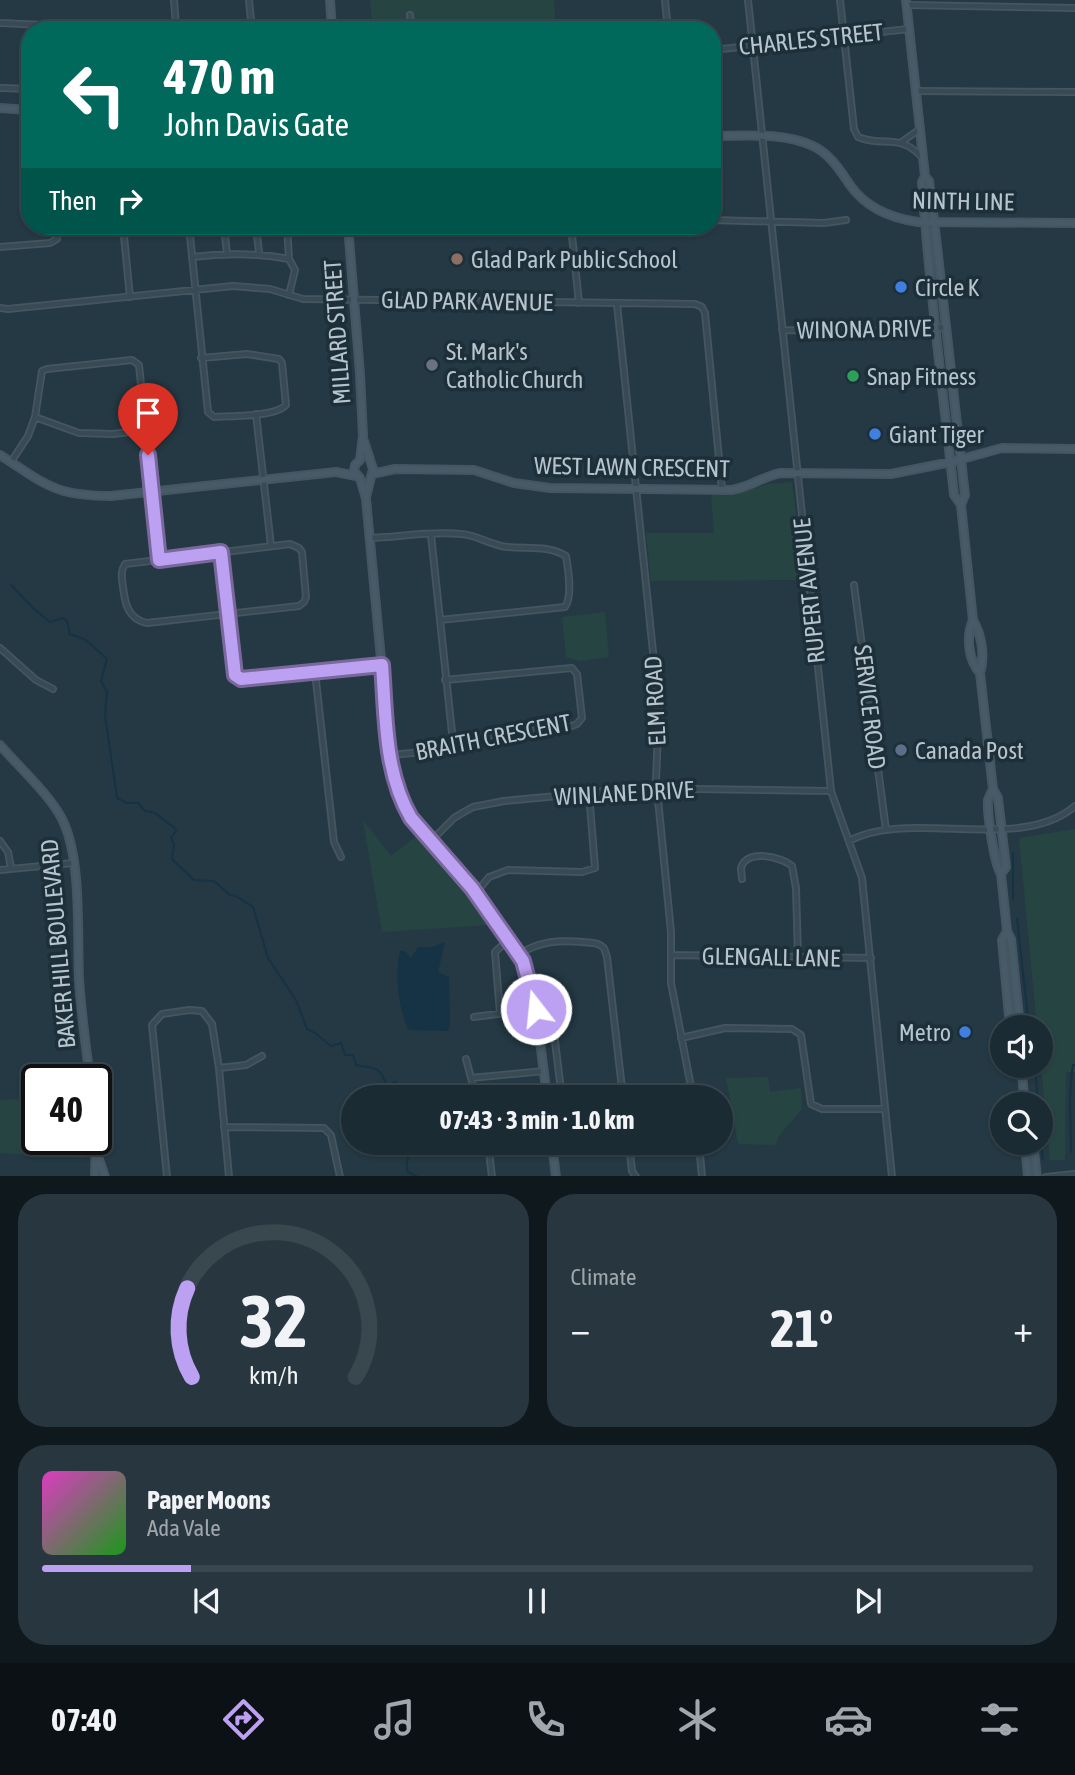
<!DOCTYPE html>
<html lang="en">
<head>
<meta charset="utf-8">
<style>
  body { margin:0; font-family:"Asap Condensed",sans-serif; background:#28373f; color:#f1f3f6; height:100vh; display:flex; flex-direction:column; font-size:26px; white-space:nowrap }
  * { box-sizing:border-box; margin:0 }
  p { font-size:23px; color:#a0a7ac }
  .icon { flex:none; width:38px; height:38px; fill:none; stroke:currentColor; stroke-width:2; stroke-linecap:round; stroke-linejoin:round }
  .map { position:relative; height:1176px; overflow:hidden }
  .side { display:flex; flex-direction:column; gap:18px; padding:18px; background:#0f181c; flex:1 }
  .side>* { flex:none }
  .top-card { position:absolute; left:21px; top:21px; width:700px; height:214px; border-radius:28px; box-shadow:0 2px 5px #0004,0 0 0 2px #39474e; background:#00695c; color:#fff; overflow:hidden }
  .fabs { position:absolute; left:990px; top:1015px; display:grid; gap:14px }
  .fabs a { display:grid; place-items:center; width:63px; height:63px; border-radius:50%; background:#1b2b33; box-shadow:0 2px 5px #0004,0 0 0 2px #39474e; font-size:35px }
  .speed { position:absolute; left:21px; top:1064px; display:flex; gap:14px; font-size:35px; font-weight:700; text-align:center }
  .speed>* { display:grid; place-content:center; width:91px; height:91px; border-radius:50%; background:#1b2b33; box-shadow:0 2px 5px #0004,0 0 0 2px #39474e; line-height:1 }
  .speed .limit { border:4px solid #111; border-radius:10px; background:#fff; color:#111 }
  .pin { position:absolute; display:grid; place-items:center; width:60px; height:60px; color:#fff; margin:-72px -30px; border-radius:50% 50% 50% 0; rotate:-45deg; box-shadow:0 0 7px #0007 }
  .pin .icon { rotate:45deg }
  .me { position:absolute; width:77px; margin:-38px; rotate:344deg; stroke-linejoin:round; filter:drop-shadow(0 0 5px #0008) }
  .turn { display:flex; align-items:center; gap:24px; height:147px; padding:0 28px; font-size:32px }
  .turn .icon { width:91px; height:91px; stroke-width:2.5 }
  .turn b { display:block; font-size:49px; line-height:60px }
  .then { display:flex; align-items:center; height:66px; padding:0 28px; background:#0003; gap:14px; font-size:26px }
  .big { font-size:52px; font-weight:700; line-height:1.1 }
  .side .tile { flex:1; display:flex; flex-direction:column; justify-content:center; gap:10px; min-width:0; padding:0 24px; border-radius:28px; background:#28373f }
  .side .dial { align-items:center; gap:0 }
  .dial svg { height:182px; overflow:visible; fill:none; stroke:#39474e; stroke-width:7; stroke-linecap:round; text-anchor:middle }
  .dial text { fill:#f1f3f6; stroke:none }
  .song { display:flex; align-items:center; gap:21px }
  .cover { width:84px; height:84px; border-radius:10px; background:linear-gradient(135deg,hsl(310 70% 55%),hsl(120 70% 35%)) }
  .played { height:7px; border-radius:4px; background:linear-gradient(90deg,#bca0f2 15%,#39474e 15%) }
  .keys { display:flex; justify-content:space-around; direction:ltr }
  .heat { display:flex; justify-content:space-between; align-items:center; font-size:38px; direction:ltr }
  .side .tiles { flex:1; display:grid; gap:18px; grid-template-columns:1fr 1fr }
  .tile:last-child { grid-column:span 2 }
  .trip { position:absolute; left:341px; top:1085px; width:392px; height:70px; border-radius:35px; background:#1b2b33; box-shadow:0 2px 5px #0004,0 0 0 2px #39474e; font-weight:700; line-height:70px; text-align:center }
  .menu { display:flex; height:112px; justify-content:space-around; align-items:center; background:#0b1114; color:#a0a7ac }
  .menu .icon { width:49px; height:49px }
  .menu .selected { color:#bca0f2 }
  .menu b { font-size:32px; color:#f1f3f6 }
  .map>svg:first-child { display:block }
  .green { fill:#264542 }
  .water { fill:#153344 }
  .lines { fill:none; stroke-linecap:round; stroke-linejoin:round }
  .stream { stroke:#153344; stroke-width:2 }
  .street-casing { stroke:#455660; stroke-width:8 }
  .secondary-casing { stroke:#455660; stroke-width:10 }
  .street { stroke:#384a54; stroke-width:4.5 }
  .secondary { stroke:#465a67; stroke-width:6 }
  .route-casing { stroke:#7a689d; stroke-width:18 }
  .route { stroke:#bca0f2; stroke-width:12 }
  .education-dot { fill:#8d6e63; stroke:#1d2f39; stroke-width:2.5 }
  .shop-dot { fill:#3f7fe0; stroke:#1d2f39; stroke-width:2.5 }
  .worship-dot { fill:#6b7280; stroke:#1d2f39; stroke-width:2.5 }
  .leisure-dot { fill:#2e9e5b; stroke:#1d2f39; stroke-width:2.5 }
  .service-dot { fill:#5c6f8a; stroke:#1d2f39; stroke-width:2.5 }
  .labels { text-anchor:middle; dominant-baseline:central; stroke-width:7; stroke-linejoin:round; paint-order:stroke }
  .street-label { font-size:24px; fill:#b6c4cd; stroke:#1d2f39 }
  .poi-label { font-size:24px; fill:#b6c4cd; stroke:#1d2f39; text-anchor:start }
</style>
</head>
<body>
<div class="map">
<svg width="1075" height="1177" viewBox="0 0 1075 1177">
  <rect width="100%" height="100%" fill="#243944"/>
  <path class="green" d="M370 0H554L556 30H373Z
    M792 482 804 580 651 581 646 533H714L711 495 744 492 768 484Z
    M605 612 609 657 580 661 566 657 562 617Z
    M363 820 391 856 417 836C442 863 473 890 488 925L382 932Z
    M1075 829V1072H1066L1065 1160H1050L1041 1066V1027H1037L1019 838Z
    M768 1077 770 1092 801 1088 802 1109 778 1137 776 1145 738 1144 726 1078Z
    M15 1099 37 1102V1139H81L83 1158 0 1153V1100Z"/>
  <path class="water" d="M445 942 438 972 449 977 450 1024 448 1031 411 1030 408 1029C398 1007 395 975 400 951H405L411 958 418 947H433Z"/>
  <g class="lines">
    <path class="stream" d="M11 585 34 609 50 622 63 618C71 622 67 628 70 634L86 640 107 659 101 681 107 692 105 715 117 798 127 803H138L145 811C159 811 163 822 174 827L176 831 171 838 174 844 172 859 194 880 214 881 230 895 236 896 253 907 268 958 296 1000 307 1029 315 1033 331 1046 341 1043 345 1055H353L356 1065C373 1069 379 1064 386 1084L389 1086 395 1082 405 1091 404 1097
      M1013 853V900
      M1017 918 1029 1027
      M1035 1066 1038 1104
      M1041 1141 1043 1160
      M1071 1152C1071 1123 1068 1094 1073 1065H1075
      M418 1177 408 1172C404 1163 410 1157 409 1150L413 1147 417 1149 419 1143"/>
    <defs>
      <path id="street" d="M174 0 176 27
        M249 0 252 30
        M665 0 668 30
        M748 0 831 791 862 878 892 1177
        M840 0 854 129 858 137C884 148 898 132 922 157
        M907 5 1075 8
        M410 15 411 30
        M0 23 113 28 176 27
        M712 50 909 29
        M0 88 30 89
        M917 91 1075 92
        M903 141 920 129
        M712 220 824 223 846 220
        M123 226 130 297
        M189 226 208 412 214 417C231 416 275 417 286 405L282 363 279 359 247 354 201 358
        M224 226 227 254
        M256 226 259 253
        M287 226 289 259
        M571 226 579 303
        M0 247 50 243 57 239 58 226
        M192 257C225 253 256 253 289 259L295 270 289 295
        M617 304 659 710 656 779 671 932V983L693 1097
        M0 308 8 309 233 286 270 289 303 299 695 304 702 307 705 313 722 490
        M782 330 905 331 945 327
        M256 414 271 546
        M35 417 79 433 113 434 146 430
        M11 462 28 436 35 417 42 371 47 369 132 360 139 365 159 560
        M431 535 453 742
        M369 538C399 537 432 531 461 534 478 535 492 546 508 547 529 549 548 545 566 556 568 569 573 596 565 607L440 620
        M290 544 299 548 302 552 306 597 304 602 299 606 147 623C128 619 125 604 123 587 122 578 120 572 125 564Z
        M221 552 235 675 241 679 382 665
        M854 585 886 830
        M0 648 36 680 53 689
        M315 672 334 842 341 857
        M390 755 423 752 453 742 492 735 569 727 577 724 582 718 577 674 572 668 445 680
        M0 841 8 852 11 868
        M431 841 454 818 464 812 473 807 504 801 589 793 626 788 831 791
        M849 841C909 808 1019 854 1075 806
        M0 870 73 863
        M742 879C742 879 741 869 741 868 746 848 782 857 792 866L796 888 798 957
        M476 893 489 877 508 870 582 872 595 868 589 793
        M518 955C539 941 558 940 583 942 591 943 598 942 604 948L607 957 623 1097
        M672 955 871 958
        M530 988 548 985 561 1090 547 1092
        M500 1014 495 952 508 940
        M474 1017 536 1009
        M681 1038 725 1028 792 1029 801 1035 811 1104 822 1109H885
        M466 1059 476 1097
        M219 1068 246 1065 262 1056
        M471 1078 544 1071
        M224 1127 324 1128 331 1135 340 1177
        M488 1143 492 1177
        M629 1143 632 1171 636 1177
        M699 1143 702 1177
        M167 1177 152 1025 162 1014 189 1010 202 1011 212 1024 219 1068 229 1177
        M1046 1177 1075 1174"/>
      <path id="secondary" d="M330 0 332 30
        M906 0 925 176 922 182C929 287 943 391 954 495L961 505
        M0 108 30 110
        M712 136C745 136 783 132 813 146 830 154 840 170 850 185 866 208 890 218 918 222L1075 223
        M925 176 929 181 934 220 965 495 961 505 973 620C982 635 985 657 980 673L993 789 998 798 1006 867 1001 874
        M348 226 360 374 363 436 360 460 355 465 354 471 360 478 366 499 392 776 403 804 411 818 476 893 523 961 536 1009 547 1097
        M364 441 373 469 366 497
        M0 455C45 484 54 496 111 496L336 472 356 476
        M372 474 395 469 474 470 514 483 550 488 731 490C749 488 763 476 781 473L891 474 951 462 1002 448 1075 449
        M973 620C966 636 968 660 980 673
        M0 745C18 766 50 795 62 819 82 858 77 933 79 978 81 1012 86 1046 90 1080
        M993 789C992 790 989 798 988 800 987 813 994 864 1001 874L1007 931 1011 939 1020 1027
        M1007 931 1002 940 1010 1027
        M1021 1066 1025 1104
        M552 1143 556 1177
        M1025 1143 1028 1177
        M1033 1143 1037 1177
        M99 1159 105 1177
        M95 1177 96 1139"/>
    </defs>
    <use href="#street" class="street-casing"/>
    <use href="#secondary" class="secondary-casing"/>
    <use href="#street" class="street"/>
    <use href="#secondary" class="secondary"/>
  </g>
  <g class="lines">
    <defs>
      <path id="route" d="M148 455 159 560 221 552 235 675 241 679 382 665C386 716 384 772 411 818L472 888 523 961 536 1009"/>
    </defs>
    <use href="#route" class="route-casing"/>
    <use href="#route" class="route"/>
  </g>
  <circle class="education-dot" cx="457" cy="259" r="7"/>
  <g class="shop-dot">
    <circle cx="901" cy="287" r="7"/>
    <circle cx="875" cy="434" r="7"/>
    <circle cx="965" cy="1032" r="7"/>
  </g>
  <circle class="worship-dot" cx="432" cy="365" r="7"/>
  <circle class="leisure-dot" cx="853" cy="376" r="7"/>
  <circle class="service-dot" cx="901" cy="750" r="7"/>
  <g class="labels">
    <g class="street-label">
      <text transform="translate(811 39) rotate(-6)">CHARLES STREET</text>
      <text transform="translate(963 201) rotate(1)">NINTH LINE</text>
      <text transform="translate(467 301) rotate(1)">GLAD PARK AVENUE</text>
      <text transform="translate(864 329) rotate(-1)">WINONA DRIVE</text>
      <text transform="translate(337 332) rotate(-94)">MILLARD STREET</text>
      <text transform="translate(632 467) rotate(1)">WEST LAWN CRESCENT</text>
      <text transform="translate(809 591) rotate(-96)">RUPERT AVENUE</text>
      <text transform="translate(655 701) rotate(-93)">ELM ROAD</text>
      <text transform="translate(870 707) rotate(83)">SERVICE ROAD</text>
      <text transform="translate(493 737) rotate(-11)">BRAITH CRESCENT</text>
      <text transform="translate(624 793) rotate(-3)">WINLANE DRIVE</text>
      <text transform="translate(58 944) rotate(-95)">BAKER HILL BOULEVARD</text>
      <text transform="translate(771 957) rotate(1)">GLENGALL LANE</text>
    </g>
    <g class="poi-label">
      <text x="471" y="259">Glad Park Public School</text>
      <text x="915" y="287">Circle K</text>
      <text x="446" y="351">St. Mark's<tspan x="446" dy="28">Catholic Church</tspan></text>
      <text x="867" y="376">Snap Fitness</text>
      <text x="889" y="434">Giant Tiger</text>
      <text x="915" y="750">Canada Post</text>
      <text x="951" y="1032" text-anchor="end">Metro</text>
    </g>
  </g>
</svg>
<div class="fabs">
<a><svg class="icon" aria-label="sound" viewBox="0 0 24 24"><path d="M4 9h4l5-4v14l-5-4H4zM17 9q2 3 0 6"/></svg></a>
<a><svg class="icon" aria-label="search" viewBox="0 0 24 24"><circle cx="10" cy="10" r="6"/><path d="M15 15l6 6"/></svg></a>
</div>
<div class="speed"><div class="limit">40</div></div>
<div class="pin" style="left:148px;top:455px;background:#d93025"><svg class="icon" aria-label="arrive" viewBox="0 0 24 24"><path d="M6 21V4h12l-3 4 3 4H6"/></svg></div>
<svg class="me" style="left:536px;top:1009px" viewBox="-20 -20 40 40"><circle r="17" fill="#bca0f2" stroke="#fff" stroke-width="3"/><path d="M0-11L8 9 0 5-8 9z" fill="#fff"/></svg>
<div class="trip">07:43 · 3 min · 1.0 km</div>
<div class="top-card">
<div class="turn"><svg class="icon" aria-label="left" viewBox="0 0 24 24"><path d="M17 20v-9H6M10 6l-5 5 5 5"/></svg><div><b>470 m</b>John Davis Gate</div></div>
<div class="then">Then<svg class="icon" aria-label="right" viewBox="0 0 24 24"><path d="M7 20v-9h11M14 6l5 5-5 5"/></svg></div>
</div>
</div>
<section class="side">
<div class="tiles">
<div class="tile dial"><svg viewBox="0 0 100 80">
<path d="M14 69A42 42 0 1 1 86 69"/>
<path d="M14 69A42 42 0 0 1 12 30" stroke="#bca0f2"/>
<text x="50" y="56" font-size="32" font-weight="700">32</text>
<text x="50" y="72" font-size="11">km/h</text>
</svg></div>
<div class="tile"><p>Climate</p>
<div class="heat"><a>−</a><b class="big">21°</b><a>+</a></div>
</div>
<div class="tile">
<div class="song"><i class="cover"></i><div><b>Paper Moons</b><p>Ada Vale</p></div></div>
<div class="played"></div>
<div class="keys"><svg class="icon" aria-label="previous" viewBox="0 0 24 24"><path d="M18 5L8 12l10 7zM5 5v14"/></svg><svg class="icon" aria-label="pause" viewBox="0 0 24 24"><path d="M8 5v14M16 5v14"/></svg><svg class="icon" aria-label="next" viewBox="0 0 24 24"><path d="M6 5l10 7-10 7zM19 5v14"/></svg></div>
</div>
</div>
</section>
<nav class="menu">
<b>07:40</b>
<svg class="icon selected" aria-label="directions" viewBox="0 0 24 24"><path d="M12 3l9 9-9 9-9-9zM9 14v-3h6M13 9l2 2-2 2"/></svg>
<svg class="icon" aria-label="music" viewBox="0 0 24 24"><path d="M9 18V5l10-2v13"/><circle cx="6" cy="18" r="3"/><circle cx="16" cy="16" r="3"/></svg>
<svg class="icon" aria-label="phone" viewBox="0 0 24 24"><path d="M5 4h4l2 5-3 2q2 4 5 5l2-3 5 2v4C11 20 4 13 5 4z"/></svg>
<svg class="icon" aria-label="climate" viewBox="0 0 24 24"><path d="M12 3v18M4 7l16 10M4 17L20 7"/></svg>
<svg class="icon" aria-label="car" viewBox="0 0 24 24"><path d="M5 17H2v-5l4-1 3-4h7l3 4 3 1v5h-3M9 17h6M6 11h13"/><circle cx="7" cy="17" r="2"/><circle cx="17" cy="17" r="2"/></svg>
<svg class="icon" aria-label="filters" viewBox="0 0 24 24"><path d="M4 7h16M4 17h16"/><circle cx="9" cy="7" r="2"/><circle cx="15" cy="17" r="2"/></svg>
</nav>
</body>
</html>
